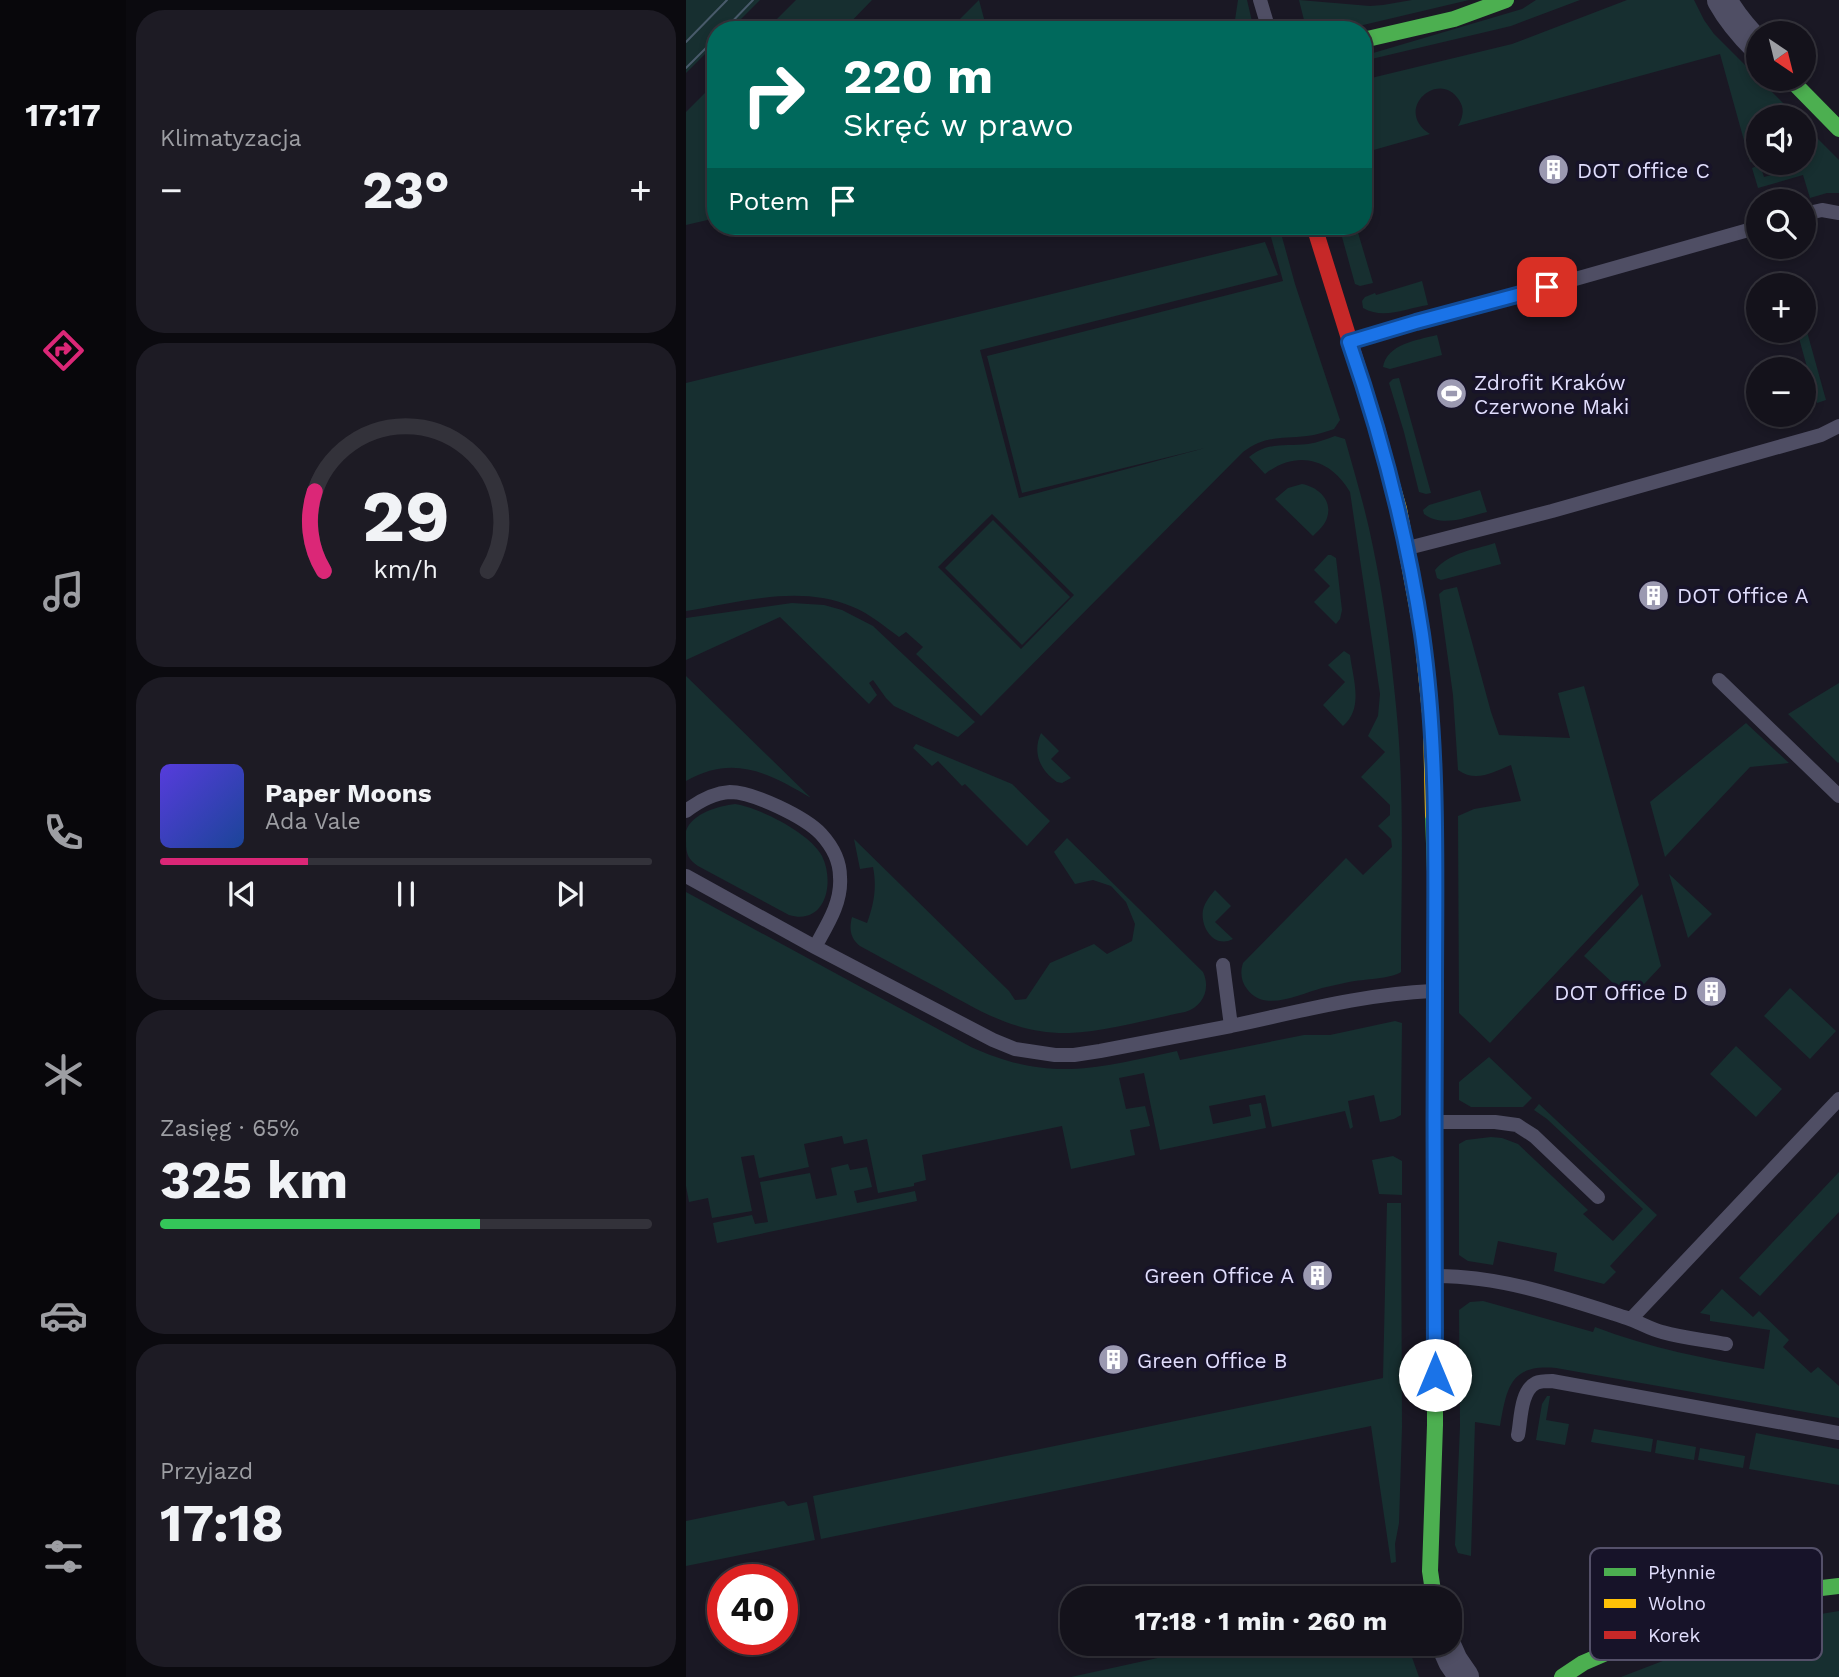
<!DOCTYPE html>
<html lang="pl">
<head>
<meta charset="utf-8">
<style>
  body { margin:0; font-family:"Work Sans",sans-serif; background:#1d1b24; color:#f1f3f6; height:100vh; display:flex; flex-direction:column; font-size:26px; white-space:nowrap }
  * { box-sizing:border-box; margin:0 }
  p { font-size:23px; color:#9d9ea3 }
  .icon { flex:none; width:38px; height:38px; fill:none; stroke:currentColor; stroke-width:2; stroke-linecap:round; stroke-linejoin:round }
  .map { position:relative; flex:1; overflow:hidden }
  .drawer { display:flex; flex-direction:column; gap:10px; padding:10px; background:#0b0a0f; width:560px }
  .drawer>* { flex:none }
  .guide { position:absolute; left:21px; top:21px; width:665px; height:214px; border-radius:28px; box-shadow:0 4px 10px #0003,0 0 0 2px #33323a; background:#00695c; color:#fff; overflow:hidden }
  .needle { width:46px; rotate:145deg }
  .fabs { position:absolute; left:1060px; top:21px; display:grid; gap:14px }
  .fabs a { display:grid; place-items:center; width:70px; height:70px; border-radius:50%; background:#14121b; box-shadow:0 4px 10px #0003,0 0 0 2px #33323a; font-size:35px }
  .speed { position:absolute; left:21px; top:1564px; display:flex; gap:14px; font-size:35px; font-weight:700; text-align:center }
  .speed>* { display:grid; place-content:center; width:91px; height:91px; border-radius:50%; background:#14121b; box-shadow:0 4px 10px #0003,0 0 0 2px #33323a; line-height:1 }
  .speed .limit { border:10px solid #d22; background:#fff; color:#111 }
  .pin { position:absolute; display:grid; place-items:center; width:60px; height:60px; color:#fff; margin:-30px; border-radius:14px; box-shadow:0 4px 10px #0006 }
  .me { position:absolute; width:77px; margin:-38px; rotate:0deg; stroke-linejoin:round; filter:drop-shadow(0 0 5px #0008) }
  .turn { display:flex; align-items:center; gap:24px; height:147px; padding:0 21px; font-size:32px }
  .turn .icon { width:91px; height:91px; stroke-width:2.5 }
  .turn b { display:block; font-size:49px; line-height:60px }
  .then { display:flex; align-items:center; height:66px; padding:0 21px; background:#0003; gap:14px; font-size:26px }
  .big { font-size:52px; font-weight:700; line-height:1.1 }
  .drawer .widget { flex:1; display:flex; flex-direction:column; justify-content:center; gap:10px; min-width:0; padding:0 24px; border-radius:28px; background:#1d1b24 }
  .drawer .dial { align-items:center; gap:0 }
  .dial svg { height:182px; overflow:visible; fill:none; stroke:#33323a; stroke-width:7; stroke-linecap:round; text-anchor:middle }
  .dial text { fill:#f1f3f6; stroke:none }
  .song { display:flex; align-items:center; gap:21px }
  .cover { width:84px; height:84px; border-radius:10px; background:linear-gradient(135deg,hsl(250 70% 55%),hsl(220 70% 35%)) }
  .played { height:7px; border-radius:4px; background:linear-gradient(90deg,#db2777 30%,#33323a 30%) }
  .keys { display:flex; justify-content:space-around; direction:ltr }
  .heat { display:flex; justify-content:space-between; align-items:center; font-size:38px; direction:ltr }
  .charge { height:10px; border-radius:5px; background:linear-gradient(90deg,#34c759 65%,#33323a 0) }
  .trip { position:absolute; left:374px; top:1586px; width:402px; height:70px; border-radius:28px; background:#14121b; box-shadow:0 4px 10px #0003,0 0 0 2px #33323a; font-weight:700; line-height:70px; text-align:center }
  main { display:flex; flex:1; min-height:0 }
  .dock { display:flex; flex-direction:column; width:126px; justify-content:space-around; align-items:center; background:#08070b; color:#9d9ea3 }
  .dock .icon { width:49px; height:49px }
  .dock .selected { color:#db2777 }
  .dock b { font-size:32px; color:#f1f3f6 }
  .map>svg:first-child { display:block }
  .green { fill:#172f30; fill-rule:evenodd }
  .lines { fill:none; stroke-linecap:round; stroke-linejoin:round }
  .lane { stroke:#4f4e64; stroke-width:14 }
  .street { stroke:#4f4e64; stroke-width:30 }
  .fast { stroke:#4caf50; stroke-width:16 }
  .slow { stroke:#ffc107; stroke-width:16 }
  .jam { stroke:#c62828; stroke-width:16 }
  .tram { stroke:#495b6b; stroke-width:2 }
  .route-casing { stroke:#114b97; stroke-width:18 }
  .route { stroke:#1a73e8; stroke-width:12 }
  .labels { text-anchor:middle; dominant-baseline:central; stroke-width:7; stroke-linejoin:round; paint-order:stroke }
  .poi-label { font-size:21px; fill:#e1defd; stroke:#171329; text-anchor:start }
  .key { fill:#171329; stroke:#545069; stroke-width:2 }
  .key-label { font-size:19px; fill:#e1defd }
</style>
</head>
<body>
<main>
<nav class="dock">
<b>17:17</b>
<svg class="icon selected" aria-label="directions" viewBox="0 0 24 24"><path d="M12 3l9 9-9 9-9-9zM9 14v-3h6M13 9l2 2-2 2"/></svg>
<svg class="icon" aria-label="music" viewBox="0 0 24 24"><path d="M9 18V5l10-2v13"/><circle cx="6" cy="18" r="3"/><circle cx="16" cy="16" r="3"/></svg>
<svg class="icon" aria-label="phone" viewBox="0 0 24 24"><path d="M5 4h4l2 5-3 2q2 4 5 5l2-3 5 2v4C11 20 4 13 5 4z"/></svg>
<svg class="icon" aria-label="climate" viewBox="0 0 24 24"><path d="M12 3v18M4 7l16 10M4 17L20 7"/></svg>
<svg class="icon" aria-label="car" viewBox="0 0 24 24"><path d="M5 17H2v-5l4-1 3-4h7l3 4 3 1v5h-3M9 17h6M6 11h13"/><circle cx="7" cy="17" r="2"/><circle cx="17" cy="17" r="2"/></svg>
<svg class="icon" aria-label="filters" viewBox="0 0 24 24"><path d="M4 7h16M4 17h16"/><circle cx="9" cy="7" r="2"/><circle cx="15" cy="17" r="2"/></svg>
</nav>
<section class="drawer">
<div class="widget"><p>Klimatyzacja</p>
<div class="heat"><a>−</a><b class="big">23°</b><a>+</a></div>
</div>
<div class="widget dial"><svg viewBox="0 0 100 80">
<path d="M14 69A42 42 0 1 1 86 69"/>
<path d="M14 69A42 42 0 0 1 10 34" stroke="#db2777"/>
<text x="50" y="56" font-size="32" font-weight="700">29</text>
<text x="50" y="72" font-size="11">km/h</text>
</svg></div>
<div class="widget">
<div class="song"><i class="cover"></i><div><b>Paper Moons</b><p>Ada Vale</p></div></div>
<div class="played"></div>
<div class="keys"><svg class="icon" aria-label="previous" viewBox="0 0 24 24"><path d="M18 5L8 12l10 7zM5 5v14"/></svg><svg class="icon" aria-label="pause" viewBox="0 0 24 24"><path d="M8 5v14M16 5v14"/></svg><svg class="icon" aria-label="next" viewBox="0 0 24 24"><path d="M6 5l10 7-10 7zM19 5v14"/></svg></div>
</div>
<div class="widget"><p>Zasięg · 65%</p><b class="big">325 km</b><div class="charge"></div></div>
<div class="widget"><p>Przyjazd</p><b class="big">17:18</b></div>
</section>
<div class="map">
<svg width="1153" height="1677" viewBox="0 0 1153 1677">
  <rect width="100%" height="100%" fill="#1a1824"/>
  <path class="green" d="M0 0H74L44 30H30V43L0 73Z
    M110 0H186L157 30H80Z
    M293 0 301 30H263Z
    M552 0H561L568 30H550L549 20Z
    M613 0 684 6 697 5 726 0H783L656 30H630L628 26 619 24Z
    M850 0H894L825 26 677 61V56L836 9Z
    M941 0H1008L1018 20 1028 34 1111 117H1073V159L1064 162 1034 54 772 126C777 117 779 109 773 100 753 68 706 110 744 134L677 153V80L826 44Z
    M30 82V218L0 225V112Z
    M1118 125 1153 160V193H1141L1124 198 1117 175 1072 188 1066 168 1074 165 1078 177 1113 167V163H1118Z
    M582 226H593L609 284 654 420 648 429C639 432 630 435 621 436 595 439 580 435 557 452L295 716 230 654 237 647 220 632 213 637C198 626 184 614 167 607 115 584 54 602 0 611V383L579 242 592 275 294 350 333 498 519 448 336 493 301 356 597 281ZM306 514 388 595 335 649 252 567Z
    M653 226H670L687 283 674 286 669 284Z
    M736 281 742 305C720 308 698 320 677 308L676 301 679 297 689 293 690 295Z
    M1118 321 1140 400 1131 403 1111 331H1118Z
    M751 335 756 355 704 369 697 367C701 344 731 340 751 335Z
    M713 378 745 493 740 494 733 492 718 432 703 383 707 379Z
    M649 436 659 439C669 475 680 511 687 547 698 600 705 653 710 706 719 794 715 884 715 972 705 979 677 979 663 982 654 984 645 986 636 988 614 994 578 1013 561 989 555 981 554 972 557 963L660 858 677 875 706 847 705 839 692 826 704 815V805L675 777 699 752 682 736 692 716 694 694 664 492C645 459 611 449 579 474L563 457C583 441 599 447 622 444 631 443 640 439 649 436Z
    M616 484C632 487 647 500 641 518 639 525 632 531 627 536L589 499 602 488Z
    M794 490 801 512C780 517 757 528 738 514L737 510 743 505Z
    M307 520 384 597 336 645 259 568Z
    M809 543 815 564 755 580 751 578 749 570C764 552 788 550 809 543Z
    M642 555H645L650 558 656 610 654 619 650 624 628 602 644 586 628 570Z
    M771 587 805 712 813 735 884 738 872 693 898 686 953 885 804 1043 773 1013 772 816 788 809 835 801 825 765C807 772 790 783 772 770L767 695 753 594 758 590Z
    M106 603 138 605 156 610 187 626 289 722 272 737 208 706 200 698 187 680 183 683 191 695 183 704 94 617 0 660V618Z
    M658 651 664 655C667 679 678 708 657 726L637 705 659 682 642 665Z
    M0 676 125 798C82 773 48 754 0 781Z
    M1153 683V762L1152 763 1102 714Z
    M1060 723 1103 763 1064 767 979 857 964 802Z
    M355 733 373 751 365 759 385 778 376 783 371 782C354 770 346 753 355 733Z
    M230 744 326 784 364 821 341 846 279 784 276 786 252 761 246 766 227 748Z
    M49 804C74 808 124 833 136 856 149 882 140 926 103 915L12 866C2 859 0 854 0 842 0 841 0 832 0 831 6 813 33 806 49 804Z
    M381 838 517 972C525 989 517 1007 499 1012 463 1019 419 1032 383 1033 332 1034 297 1013 254 989 227 975 200 960 174 946 164 938 163 929 166 917L181 923C188 904 191 887 187 867L174 869 168 839 323 991 329 1000 340 999 364 963 408 944 421 954 446 941 449 924 440 902 425 886 407 880 389 884 368 852Z
    M983 874 1026 914 1002 938Z
    M529 890 545 906 529 922 547 939C528 949 514 927 517 910 519 902 524 896 529 890Z
    M0 892 285 1047C364 1083 411 1068 491 1051L494 1060 618 1035H644L709 1021 716 1023 715 1115 708 1119 694 1122 688 1095 662 1101 667 1127 664 1129 659 1111 586 1127 579 1095 523 1106 527 1124 565 1116 563 1105 575 1103 580 1128 474 1150 458 1073 433 1078 440 1109 459 1106 464 1126 444 1130 449 1155 385 1169 376 1126 236 1155 240 1180 228 1183V1186L192 1193 181 1139 158 1144 156 1136 118 1144 123 1167 73 1178 68 1155 55 1157 66 1211 26 1218 22 1198 3 1202 0 1186Z
    M956 894 975 966 944 999 898 956Z
    M1104 988 1150 1031 1124 1059 1078 1016Z
    M1050 1046 1096 1089 1070 1117 1024 1074Z
    M803 1057 846 1098 837 1107H785L773 1100V1082Z
    M853 1104 971 1215 924 1266 930 1272 918 1284 868 1271 871 1253 812 1241 807 1265 782 1261 773 1255V1144L780 1140 805 1137 816 1138 832 1144 902 1210 897 1214 927 1241 957 1209 861 1119 848 1110Z
    M707 1156 716 1161V1195L693 1194 686 1160Z
    M162 1164 164 1170 181 1167 186 1187 168 1191 171 1203 229 1191 231 1201 31 1243 27 1223 66 1215 69 1224 82 1222 74 1182 124 1173 130 1199 151 1195 145 1168Z
    M1153 1172V1212L1074 1296 1053 1278Z
    M701 1203H715L716 1427 713 1523 709 1544 710 1562 705 1563 685 1426 135 1539 127 1496 697 1378Z
    M1036 1289 1067 1317 1073 1311 1103 1340 1097 1347 1125 1373 1132 1367 1153 1386V1418L870 1368C824 1364 821 1387 814 1426L789 1422 785 1556 772 1553 769 1545 774 1426 773 1310 784 1302 797 1301 907 1332 909 1327C964 1348 1020 1359 1078 1369L1084 1330 1024 1321V1315L1014 1313Z
    M861 1396H864L860 1420 883 1424 879 1445 850 1440 856 1404Z
    M908 1429 967 1439 965 1452 905 1442Z
    M1070 1433 1153 1449V1485L1063 1469Z
    M971 1440 1010 1447 1008 1460 969 1453Z
    M1014 1448 1059 1456 1057 1468 1012 1460Z
    M98 1501 102 1506 121 1502 129 1540 0 1566V1521Z
    M1153 1611V1677H935L1047 1634 1098 1620Z
    M540 1643H721L733 1677H385Z"/>
  <g class="lines">
    <path class="lane" d="M574 0 583 30
      M1118 214 1136 210 1153 213
      M664 341 730 322 808 302 1073 227
      M722 548 866 511 1135 435 1153 426
      M1033 680 1153 796
      M0 811C13 801 27 793 44 792 67 792 119 817 135 834 146 846 154 861 154 877 156 903 141 925 129 947
      M0 876 129 947 307 1040 329 1049 369 1055H388L414 1051 545 1026 537 965
      M545 1026C611 1012 678 994 746 991
      M750 1122H809L831 1125 848 1136 912 1197
      M751 1276C816 1276 879 1298 941 1318 953 1322 964 1329 976 1332 997 1338 1019 1340 1040 1344
      M945 1319 1153 1099
      M832 1435C835 1421 834 1391 850 1383 854 1381 861 1381 866 1381L1153 1433"/>
    <path class="street" d="M1036 0C1046 18 1058 32 1073 47
      M759 1643 767 1661 778 1677"/>
    <path class="fast" d="M677 40 768 19 820 0
      M1104 79 1153 129
      M747 815 749 872V1425L744 1571 748 1598
      M876 1677 897 1663 978 1628 1076 1595 1153 1586"/>
    <path class="slow" d="M704 478 713 509 736 634 745 723 747 815"/>
    <path class="jam" d="M628 226 692 432 704 478"/>
    <path class="tram" d="M38 30 67 0
      M0 42 41 0
      M0 68 30 38"/>
  </g>
  <g class="lines">
    <defs>
      <path id="route" d="M749 1375C749 1248 748 1121 749 994 749 874 753 753 736 634 721 534 696 438 663 342L730 322 861 287"/>
    </defs>
    <use href="#route" class="route-casing"/>
    <use href="#route" class="route"/>
  </g>
  <defs>
    <symbol id="building-disc" viewBox="-11 -11 22 22"><circle r="9.5" fill="#9b99b1" stroke="#171329"/><path d="M-4-6H4V6H1V3H-1V6H-4ZM-2.5-4.3h1.7v1.8h-1.7ZM.8-4.3h1.7v1.8H.8ZM-2.5-1h1.7V.8h-1.7ZM.8-1h1.7V.8H.8Z" fill="#fff"/></symbol>
    <symbol id="stadium-disc" viewBox="-11 -11 22 22"><circle r="9.5" fill="#9b99b1" stroke="#171329"/><path d="M0-5a6.5 5 0 1 0 0 10a6.5 5 0 1 0 0-10ZM-3.5-1.8h7v3.6h-7Z" fill="#fff"/></symbol>
  </defs>
  <g fill-rule="evenodd">
    <use href="#building-disc" x="850" y="152" width="35" height="35"/>
    <use href="#stadium-disc" x="748" y="376" width="35" height="35"/>
    <use href="#building-disc" x="950" y="578" width="35" height="35"/>
    <use href="#building-disc" x="1008" y="974" width="35" height="35"/>
    <use href="#building-disc" x="614" y="1258" width="35" height="35"/>
    <use href="#building-disc" x="410" y="1342" width="35" height="35"/>
  </g>
  <g class="labels">
    <g class="poi-label">
      <text x="891" y="170">DOT Office C</text>
      <text x="788" y="382">Zdrofit Kraków<tspan x="788" dy="24">Czerwone Maki</tspan></text>
      <text x="991" y="595">DOT Office A</text>
      <text x="1002" y="992" text-anchor="end">DOT Office D</text>
      <text x="608" y="1275" text-anchor="end">Green Office A</text>
      <text x="451" y="1360">Green Office B</text>
    </g>
  </g>
  <rect x="904" y="1548" width="232" height="112" rx="10" class="key"/>
  <rect x="918" y="1568" width="32" height="8" fill="#4caf50"/>
  <rect x="918" y="1599" width="32" height="9" fill="#ffc107"/>
  <rect x="918" y="1631" width="32" height="8" fill="#c62828"/>
  <g class="key-label">
    <text x="962" y="1579">Płynnie</text>
    <text x="962" y="1610">Wolno</text>
    <text x="962" y="1642">Korek</text>
  </g>
</svg>
<div class="fabs">
<a><svg class="needle" viewBox="-14 -14 28 28"><path d="M0-13l5 13h-10z" fill="#e53935"/><path d="M0 13l5-13h-10z" fill="#9d9ea3"/></svg></a>
<a><svg class="icon" aria-label="sound" viewBox="0 0 24 24"><path d="M4 9h4l5-4v14l-5-4H4zM17 9q2 3 0 6"/></svg></a>
<a><svg class="icon" aria-label="search" viewBox="0 0 24 24"><circle cx="10" cy="10" r="6"/><path d="M15 15l6 6"/></svg></a>
<a>+</a>
<a>−</a>
</div>
<div class="speed"><div class="limit">40</div></div>
<div class="pin" style="left:861px;top:287px;background:#d93025"><svg class="icon" aria-label="arrive" viewBox="0 0 24 24"><path d="M6 21V4h12l-3 4 3 4H6"/></svg></div>
<svg class="me" style="left:749px;top:1375px" viewBox="-20 -20 40 40"><circle r="19" fill="#fff"/><path d="M0-13L10 11 0 6-10 11z" fill="#1a73e8"/></svg>
<div class="trip">17:18 · 1 min · 260 m</div>
<div class="guide">
<div class="turn"><svg class="icon" aria-label="right" viewBox="0 0 24 24"><path d="M7 20v-9h11M14 6l5 5-5 5"/></svg><div><b>220 m</b>Skręć w prawo</div></div>
<div class="then">Potem<svg class="icon" aria-label="arrive" viewBox="0 0 24 24"><path d="M6 21V4h12l-3 4 3 4H6"/></svg></div>
</div>
</div>
</main>
</body>
</html>
